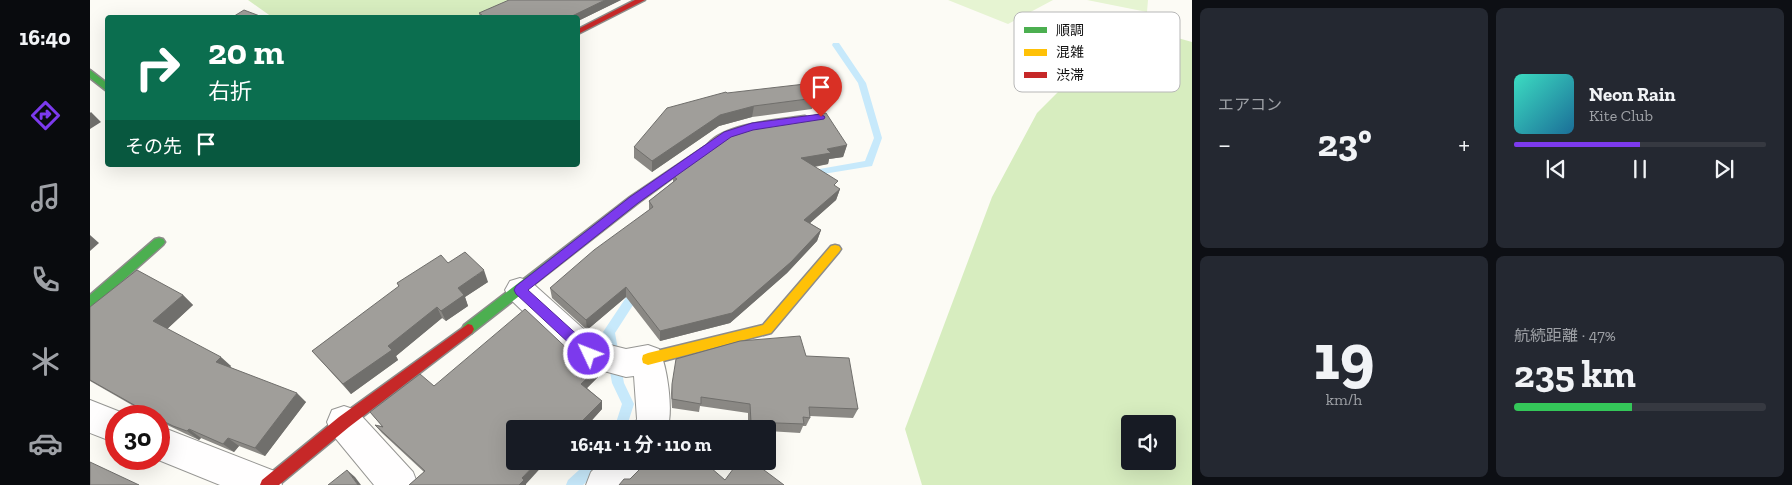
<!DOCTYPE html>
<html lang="ja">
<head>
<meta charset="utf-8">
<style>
  body { margin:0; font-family:"Zilla Slab","Noto Sans JP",serif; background:#242831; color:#f1f3f6; height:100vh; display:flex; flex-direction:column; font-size:19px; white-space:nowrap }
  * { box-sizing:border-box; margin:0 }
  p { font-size:16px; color:#9ea1a6 }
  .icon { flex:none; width:28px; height:28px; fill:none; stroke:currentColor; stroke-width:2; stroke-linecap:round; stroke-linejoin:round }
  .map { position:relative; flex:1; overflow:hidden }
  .details { display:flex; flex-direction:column; gap:8px; padding:8px; background:#0d0f14; width:600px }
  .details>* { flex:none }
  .guide { position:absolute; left:15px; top:15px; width:475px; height:152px; border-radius:5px; box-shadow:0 5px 20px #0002; background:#0b6e4f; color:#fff; overflow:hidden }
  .fabs { position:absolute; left:1031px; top:415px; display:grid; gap:10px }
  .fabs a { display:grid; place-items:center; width:55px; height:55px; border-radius:5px; background:#171b24; box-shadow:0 5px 20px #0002; font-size:25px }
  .speed { position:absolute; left:15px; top:405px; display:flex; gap:10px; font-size:25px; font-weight:700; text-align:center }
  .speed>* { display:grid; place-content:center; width:65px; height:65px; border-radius:50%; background:#171b24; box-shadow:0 5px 20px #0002; line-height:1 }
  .speed .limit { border:8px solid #d22; background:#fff; color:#111 }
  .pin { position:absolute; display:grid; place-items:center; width:42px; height:42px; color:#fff; margin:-51px -21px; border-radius:50% 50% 50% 0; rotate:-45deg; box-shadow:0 0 5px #0007 }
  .pin .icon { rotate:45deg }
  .me { position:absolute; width:55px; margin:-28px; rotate:313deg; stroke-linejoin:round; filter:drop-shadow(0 0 4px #0008) }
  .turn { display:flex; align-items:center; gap:18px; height:105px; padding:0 20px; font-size:22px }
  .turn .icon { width:65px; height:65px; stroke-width:2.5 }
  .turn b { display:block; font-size:35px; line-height:42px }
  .then { display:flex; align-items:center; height:48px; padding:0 20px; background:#0003; gap:10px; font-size:19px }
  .big { font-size:38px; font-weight:700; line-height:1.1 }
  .details .card { flex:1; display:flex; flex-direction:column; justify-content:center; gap:8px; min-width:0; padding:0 18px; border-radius:8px; background:#242831 }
  .details .dial { align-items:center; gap:0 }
  .dial b { font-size:65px; line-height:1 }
  .song { display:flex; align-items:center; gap:15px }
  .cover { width:60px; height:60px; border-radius:8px; background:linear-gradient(135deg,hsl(170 70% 55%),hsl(200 70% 35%)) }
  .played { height:5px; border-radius:2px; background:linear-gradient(90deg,#7c3aed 50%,#363941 50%) }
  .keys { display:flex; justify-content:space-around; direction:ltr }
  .heat { display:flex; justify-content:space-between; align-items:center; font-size:28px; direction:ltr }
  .charge { height:8px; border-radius:4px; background:linear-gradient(90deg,#34c759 47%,#363941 0) }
  .details .tiles { flex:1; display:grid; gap:8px; grid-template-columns:repeat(2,1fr) }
  .trip { position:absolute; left:416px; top:420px; width:270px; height:50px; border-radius:5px; background:#171b24; box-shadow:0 5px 20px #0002; font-weight:700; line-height:50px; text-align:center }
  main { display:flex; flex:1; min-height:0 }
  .menu { display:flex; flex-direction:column; width:90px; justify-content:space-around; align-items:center; background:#090b0e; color:#9ea1a6 }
  .menu .icon { width:35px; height:35px }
  .menu .selected { color:#7c3aed }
  .menu b { font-size:22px; color:#f1f3f6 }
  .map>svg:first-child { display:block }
  .green { fill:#e6f4d2 }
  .forest { fill:#d7edbf; fill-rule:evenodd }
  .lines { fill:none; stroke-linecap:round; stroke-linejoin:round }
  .stream { fill:#c7e9fb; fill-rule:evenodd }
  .street-casing { stroke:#969693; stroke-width:2 }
  .fast-casing { stroke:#8d8c8a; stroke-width:3 }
  .slow-casing { stroke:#8d8c8a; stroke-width:3 }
  .jam-casing { stroke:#8d8c8a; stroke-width:3 }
  .street { fill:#fffefe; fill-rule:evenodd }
  .fast { fill:#4caf50; fill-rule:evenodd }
  .slow { fill:#ffc107; fill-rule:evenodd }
  .jam { fill:#c62828; fill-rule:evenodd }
  .wall { fill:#8a8884 }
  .shaded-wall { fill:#706f6c }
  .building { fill:#a09e9a; stroke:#706f6c }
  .route { fill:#7c3aed; stroke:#51269a }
  .key { fill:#fff; stroke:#b7b7b7; stroke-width:1 }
  .key-label { font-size:14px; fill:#101010 }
</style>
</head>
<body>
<main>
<nav class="menu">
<b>16:40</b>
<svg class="icon selected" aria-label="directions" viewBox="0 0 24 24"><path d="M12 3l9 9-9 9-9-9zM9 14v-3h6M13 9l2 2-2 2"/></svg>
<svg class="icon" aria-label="music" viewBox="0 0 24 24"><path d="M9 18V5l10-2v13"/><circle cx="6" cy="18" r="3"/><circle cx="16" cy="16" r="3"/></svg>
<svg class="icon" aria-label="phone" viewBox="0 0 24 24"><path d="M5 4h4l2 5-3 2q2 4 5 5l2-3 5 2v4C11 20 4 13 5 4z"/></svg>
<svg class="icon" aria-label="climate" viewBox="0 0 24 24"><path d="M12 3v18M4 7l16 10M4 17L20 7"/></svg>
<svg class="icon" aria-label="car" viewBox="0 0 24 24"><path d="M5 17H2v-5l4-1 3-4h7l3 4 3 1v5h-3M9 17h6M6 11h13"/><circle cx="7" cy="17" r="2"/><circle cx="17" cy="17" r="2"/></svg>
</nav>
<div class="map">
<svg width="1102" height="485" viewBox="0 0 1102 485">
  <rect width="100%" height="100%" fill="#fcfbf5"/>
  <path class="green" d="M858 0H963L918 24Z
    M997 0H1058L1057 12Z"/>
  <path class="forest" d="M158 0H440L401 18 182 17Z
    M1070 33 1102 42V485H832L815 429 902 197 947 113 1001 59ZM1040 424H1078V461H1040Z"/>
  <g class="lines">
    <path class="stream" d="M743 43H749L776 83 792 138 782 166 721 176 718 175 716 173 718 171 775 161 784 138 768 83 742 45Z
      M550 289 554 290 555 293 554 296 545 302 525 333 534 383 544 404 536 429H524L532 404 522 383 513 332 537 296Z
      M499 461H515L514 466 493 485H476L478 480Z"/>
    <defs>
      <path id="street" d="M430 278 440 281 508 342 536 349 558 345 569 349C577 366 584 411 577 429H543L547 419 544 376 536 377 488 364 420 299 415 290 420 281Z
        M0 400 38 415 26 416V443L0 433Z
        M254 406 266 410 323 472 328 485H284L242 434 237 422 242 410Z
        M69 426 187 472 192 485H130L66 459H69Z
        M512 461H556L551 474 539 485H496L501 472Z"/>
      <path id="fast" d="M0 70 18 84V92L0 78Z
        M623 141 628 144 626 146 548 203 382 333 378 334 374 333 372 329 374 325 540 197Z
        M69 238 73 239 75 242 73 245 4 306 0 307V295L65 239Z"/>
      <path id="slow" d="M715 116 720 119 718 121 658 132 623 147 618 144C636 123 689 120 715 116Z
        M745 245 749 246 751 249 749 252 681 333 558 365 553 363 552 359 553 355 558 353 673 325 741 246Z"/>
      <path id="jam" d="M545 0H555L488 34V29Z
        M378 324 382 325 384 329 382 333 259 427 189 485H170L172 480 249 417Z"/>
    </defs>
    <use href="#street" class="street-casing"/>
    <use href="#fast" class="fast-casing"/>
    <use href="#slow" class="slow-casing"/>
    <use href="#jam" class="jam-casing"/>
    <use href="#street" class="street"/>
    <use href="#fast" class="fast"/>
    <use href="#slow" class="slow"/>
    <use href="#jam" class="jam"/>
  </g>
  <path class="wall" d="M531 0 488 21V18H390L389 13Z
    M637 93 725 98 722 109 662 117 629 126 562 172 544 158V147Z
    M757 145 753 157 739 159 738 164 725 167 746 187 750 189 746 200 720 223 731 230 727 241 697 273 640 323 570 341 536 297 497 330 462 298 460 288 559 210V201L583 182V176Z
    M358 263 398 282 375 297 378 306 356 321 352 318 306 356 308 360 261 394 222 351 309 287 307 283Z
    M93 295 103 305 77 329 141 366 140 367 216 402 175 456 149 446 144 452 111 438 109 440 96 434 69 421V416H61L0 381V307Z
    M485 356 509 376 497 388 512 401V409L494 429H425L436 485H319L334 472 292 433 285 425 292 426 280 412 344 386Z
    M716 356 768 409 763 418 720 416V418L716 426H713L710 433 678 431V429H658V413L610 406 609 412 582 408 581 393 582 384Z"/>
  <path class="shaded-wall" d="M515 0H531L488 21V18H478Z
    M664 106 662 117 629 126 562 172V161L630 115Z
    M1 112 11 122 0 129V113Z
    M757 145 753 157 739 159 738 164 708 169 711 158 737 149Z
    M750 189 746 200 711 231 714 220Z
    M731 230 727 241 697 273 640 323 570 341V331Z
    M0 235 9 243 0 251Z
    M394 270 398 282 375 297 378 306 356 321 351 311 368 288Z
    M536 287V297L497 330 496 320Z
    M93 295 103 305 75 331 63 321Z
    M347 307 352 318 306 356 308 360 261 394 253 384 298 346Z
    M131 357 141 366 137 371 126 362Z
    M508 368 509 376 493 392 491 384Z
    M207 393 216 402 175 456 165 448Z
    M512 401V409L494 429H484Z
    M99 429 111 438 109 440 97 431Z
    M138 438 149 446 144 452 133 444Z
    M448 461H457L436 484V485H429L432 478Z
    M257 470 265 477 271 485H268Z"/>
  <path class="building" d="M419 0H515L478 18H396L389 13Z
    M154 10 175 18H141Z
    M715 84 725 98 664 106 630 115 562 161 544 147 577 108 636 92 637 93Z
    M736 113 757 145 737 149 741 153 711 158 748 181 744 185 750 189 714 220 731 230 701 262 642 313 570 331 536 287 496 320 460 288 504 250 563 207 559 201 587 179 583 176 648 130Z
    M375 252 394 270 368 288 374 295 351 311 347 307 298 346 302 350 253 384 222 351 309 286 307 283 351 255 358 263Z
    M47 270 93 295 63 321 131 357 126 362 207 393 165 448 138 438 133 444 99 429 97 431 83 426 69 419V416H64L60 414 0 380V307Z
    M435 309 485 356 499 360 508 368 491 384 512 401 484 429H425V461H448L432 478 434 480 429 485H319L335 471 285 425 293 427 280 412 330 374 344 386Z
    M710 336 716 356 759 358 768 409 719 407 720 418 713 417 714 424 661 422 660 404 611 397V404L582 399V384L586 359 650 341Z
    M555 461H613L635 480 649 461H662L694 485H529L534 479H540L552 467Z
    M0 462 49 485H0Z
    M257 470 268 485H238Z"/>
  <path class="route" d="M731 114 735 117 734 119 663 130 641 137 548 203 438 290 504 350 506 354 504 358 499 360 495 358 426 294 424 290 426 286 540 197 634 132 662 123Z"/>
  <rect x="924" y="12" width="166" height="80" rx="8" class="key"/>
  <rect x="934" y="27" width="23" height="6" fill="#4caf50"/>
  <rect x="934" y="49" width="23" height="7" fill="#ffc107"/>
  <rect x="934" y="72" width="23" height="6" fill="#c62828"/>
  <g class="key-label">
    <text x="966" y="35">順調</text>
    <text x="966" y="57">混雑</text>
    <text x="966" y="80">渋滞</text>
  </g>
</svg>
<div class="fabs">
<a><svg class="icon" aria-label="sound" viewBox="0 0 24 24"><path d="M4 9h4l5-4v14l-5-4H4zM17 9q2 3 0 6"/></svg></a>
</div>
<div class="speed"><div class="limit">30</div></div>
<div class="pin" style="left:731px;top:117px;background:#d93025"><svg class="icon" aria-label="arrive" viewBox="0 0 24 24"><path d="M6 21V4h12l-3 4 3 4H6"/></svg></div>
<svg class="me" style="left:499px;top:354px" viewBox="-20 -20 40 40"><circle r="17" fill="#7c3aed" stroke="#fff" stroke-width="3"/><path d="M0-11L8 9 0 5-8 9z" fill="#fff"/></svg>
<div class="trip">16:41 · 1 分 · 110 m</div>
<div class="guide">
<div class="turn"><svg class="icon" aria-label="right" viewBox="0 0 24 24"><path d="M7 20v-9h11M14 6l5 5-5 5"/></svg><div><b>20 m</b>右折</div></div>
<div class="then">その先<svg class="icon" aria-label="arrive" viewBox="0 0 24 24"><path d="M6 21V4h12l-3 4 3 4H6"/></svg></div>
</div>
</div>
<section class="details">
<div class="tiles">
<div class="card"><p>エアコン</p>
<div class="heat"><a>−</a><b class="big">23°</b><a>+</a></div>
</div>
<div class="card">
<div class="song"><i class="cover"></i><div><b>Neon Rain</b><p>Kite Club</p></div></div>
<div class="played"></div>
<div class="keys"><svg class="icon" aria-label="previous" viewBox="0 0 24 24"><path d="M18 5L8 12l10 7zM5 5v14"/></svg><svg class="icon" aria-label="pause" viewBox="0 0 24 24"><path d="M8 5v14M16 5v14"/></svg><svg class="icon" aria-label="next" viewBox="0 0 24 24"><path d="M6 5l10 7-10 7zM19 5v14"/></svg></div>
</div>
<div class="card dial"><b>19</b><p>km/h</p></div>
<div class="card"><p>航続距離 · 47%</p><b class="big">235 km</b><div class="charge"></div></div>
</div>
</section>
</main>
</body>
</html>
